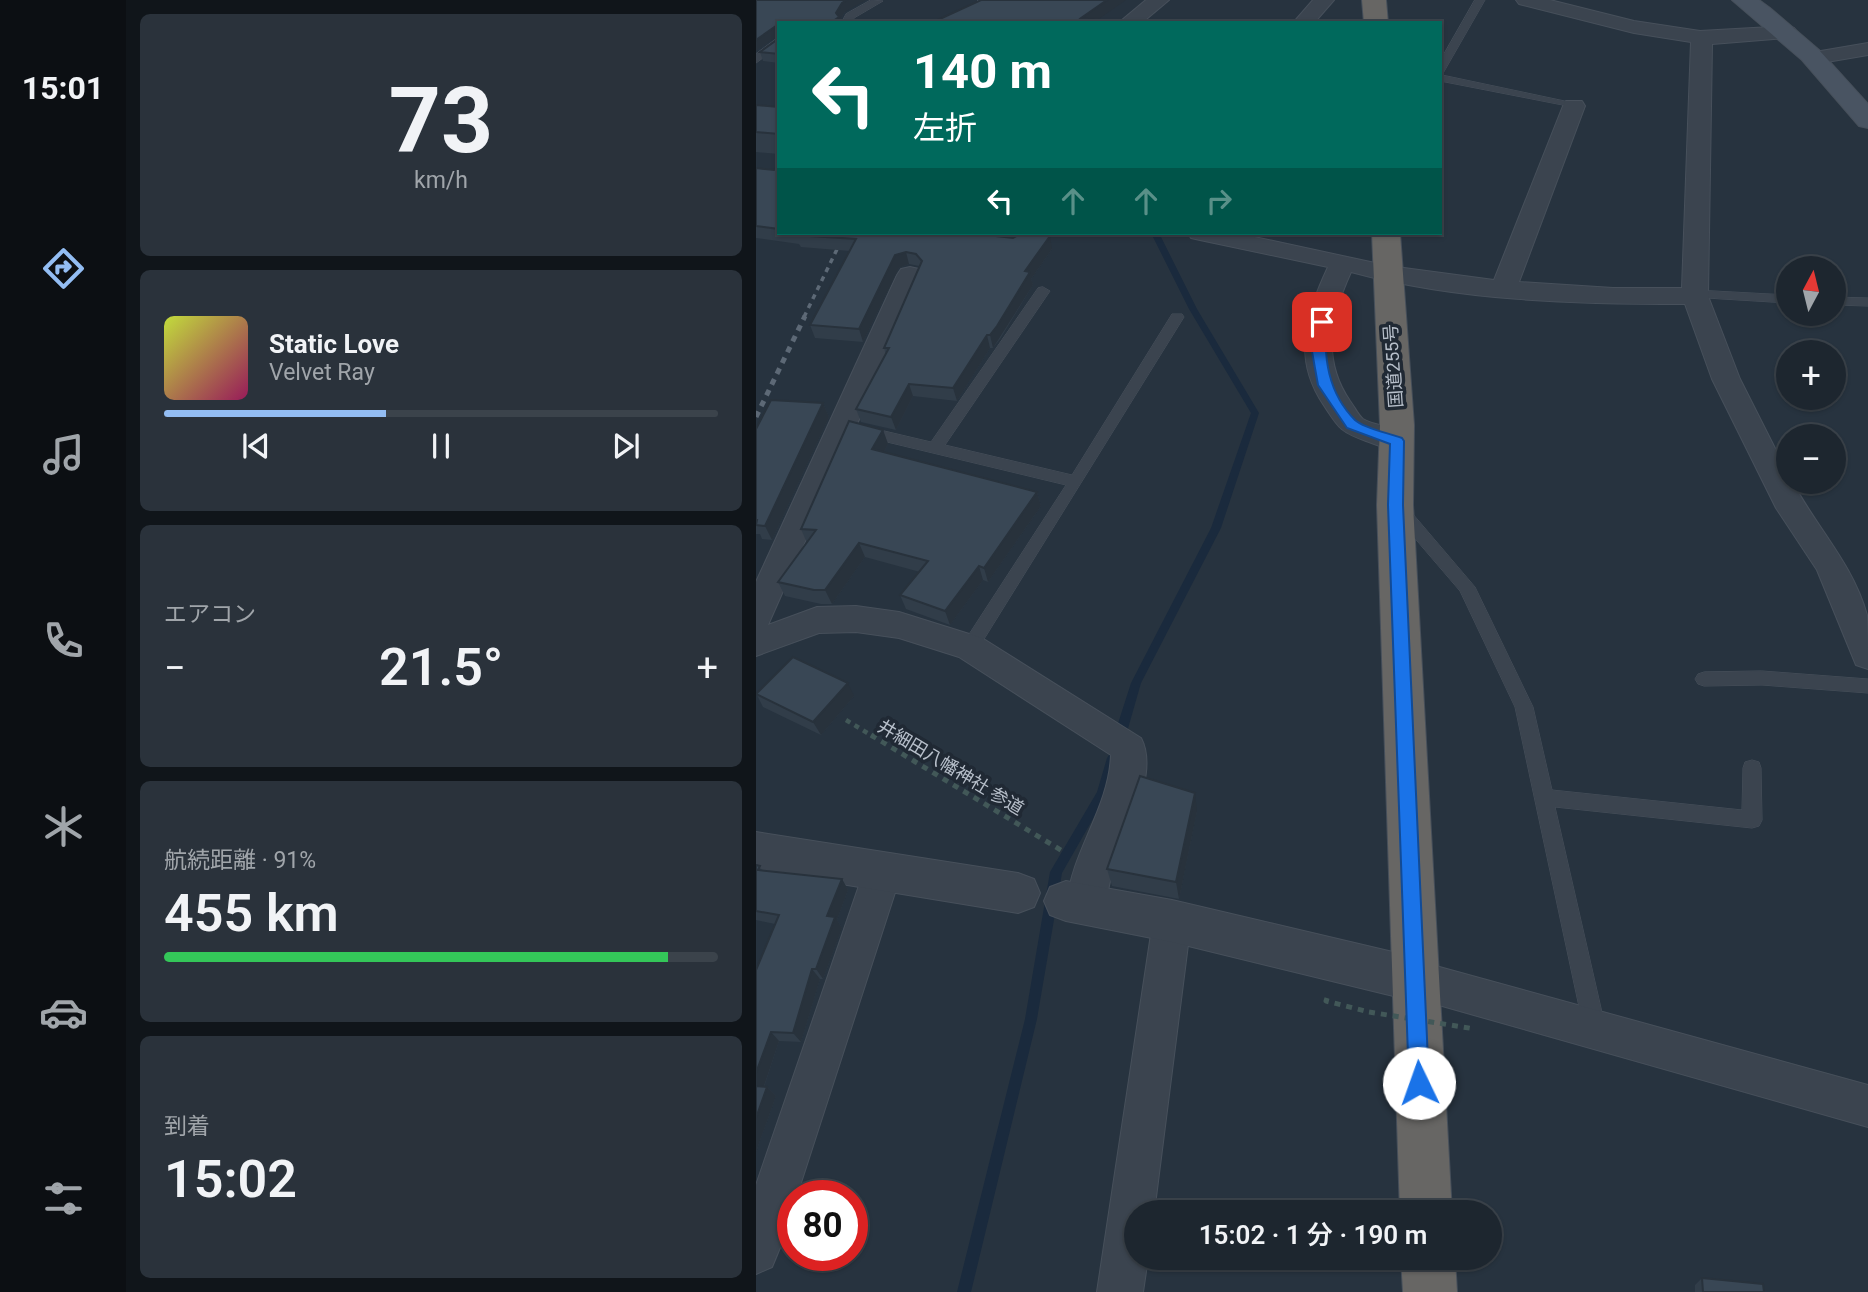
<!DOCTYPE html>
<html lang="ja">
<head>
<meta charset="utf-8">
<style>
  body { margin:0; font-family:Roboto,"Noto Sans JP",sans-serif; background:#2a323b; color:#f1f3f6; height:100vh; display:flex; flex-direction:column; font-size:26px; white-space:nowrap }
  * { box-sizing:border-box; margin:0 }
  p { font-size:23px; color:#a0a5aa }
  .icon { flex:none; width:38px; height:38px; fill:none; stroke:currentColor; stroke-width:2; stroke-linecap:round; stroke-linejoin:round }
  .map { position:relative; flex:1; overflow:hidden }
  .side { display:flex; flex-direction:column; gap:14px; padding:14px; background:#10151a; width:630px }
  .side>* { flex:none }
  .top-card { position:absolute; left:21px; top:21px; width:665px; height:214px; border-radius:0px; box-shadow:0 2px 5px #0004,0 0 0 2px #3b434b; background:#00695c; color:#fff; overflow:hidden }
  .needle { width:46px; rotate:7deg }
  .controls { position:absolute; left:1020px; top:256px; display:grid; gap:14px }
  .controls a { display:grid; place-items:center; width:70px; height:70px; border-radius:50%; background:#1d262f; box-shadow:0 2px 5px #0004,0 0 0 2px #3b434b; font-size:35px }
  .speed { position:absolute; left:21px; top:1180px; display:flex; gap:14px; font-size:35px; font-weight:700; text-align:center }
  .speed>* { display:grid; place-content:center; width:91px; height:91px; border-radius:50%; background:#1d262f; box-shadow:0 2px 5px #0004,0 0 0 2px #3b434b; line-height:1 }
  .speed .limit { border:10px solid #d22; background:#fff; color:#111 }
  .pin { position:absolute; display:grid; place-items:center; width:60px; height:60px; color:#fff; margin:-30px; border-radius:14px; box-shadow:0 4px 10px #0006 }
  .me { position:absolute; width:77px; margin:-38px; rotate:357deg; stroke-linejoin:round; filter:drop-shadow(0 0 5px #0008) }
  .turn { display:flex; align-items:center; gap:24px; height:147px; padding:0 21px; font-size:32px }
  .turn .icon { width:91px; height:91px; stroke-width:2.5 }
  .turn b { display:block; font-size:49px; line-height:60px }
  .lanes { display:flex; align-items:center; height:66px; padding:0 21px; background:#0003; justify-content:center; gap:35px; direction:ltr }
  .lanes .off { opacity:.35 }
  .big { font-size:52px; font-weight:600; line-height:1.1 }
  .side .tile { flex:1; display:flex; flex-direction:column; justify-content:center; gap:10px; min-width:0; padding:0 24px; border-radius:10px; background:#2a323b }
  .side .dial { align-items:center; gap:0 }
  .dial b { font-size:91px; line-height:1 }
  .song { display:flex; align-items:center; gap:21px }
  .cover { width:84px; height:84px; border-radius:10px; background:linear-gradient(135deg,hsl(70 70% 55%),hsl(330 70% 35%)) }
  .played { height:7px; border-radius:4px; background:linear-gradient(90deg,#93bdf3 40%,#3b434b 40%) }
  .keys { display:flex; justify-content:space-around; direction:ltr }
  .heat { display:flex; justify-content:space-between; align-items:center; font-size:38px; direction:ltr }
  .charge { height:10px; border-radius:5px; background:linear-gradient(90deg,#34c759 91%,#3b434b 0) }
  .trip { position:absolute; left:368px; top:1200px; width:378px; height:70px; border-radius:35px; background:#1d262f; box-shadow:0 2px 5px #0004,0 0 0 2px #3b434b; font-weight:600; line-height:70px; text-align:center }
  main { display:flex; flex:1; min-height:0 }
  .tab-bar { display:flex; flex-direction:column; width:126px; justify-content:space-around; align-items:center; background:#0c0f13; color:#a0a5aa }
  .tab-bar .icon { width:49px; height:49px }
  .tab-bar .active { color:#93bdf3 }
  .tab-bar b { font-size:32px; color:#f1f3f6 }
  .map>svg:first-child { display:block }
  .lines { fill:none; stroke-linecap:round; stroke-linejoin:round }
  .stream { fill:#1a2a3d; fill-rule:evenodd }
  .service-casing { stroke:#47505b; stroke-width:1 }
  .minor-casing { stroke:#47505b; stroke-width:2 }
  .tertiary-casing { stroke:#47505b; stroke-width:2 }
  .secondary-casing { stroke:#47505b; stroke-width:2 }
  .trunk-casing { stroke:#464f5a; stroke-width:2 }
  .path-far1 { stroke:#425858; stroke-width:4.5; stroke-dasharray:5 5; stroke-linecap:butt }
  .path { stroke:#425858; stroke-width:5; stroke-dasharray:6 6; stroke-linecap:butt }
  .service { fill:#3b444f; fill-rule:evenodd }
  .minor { fill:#3b444f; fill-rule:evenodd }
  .tertiary { fill:#3b444f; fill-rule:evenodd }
  .secondary { fill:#495462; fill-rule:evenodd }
  .trunk { fill:#676664; fill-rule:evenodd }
  .rail-far1 { stroke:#5d6976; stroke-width:3.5; stroke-dasharray:5 5; stroke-linecap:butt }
  .rail { stroke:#5d6976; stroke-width:5; stroke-dasharray:6 6; stroke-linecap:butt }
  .path-bridge { stroke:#425858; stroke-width:5; stroke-dasharray:6 6; stroke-linecap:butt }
  .wall { fill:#313d49 }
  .shaded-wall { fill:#28323c }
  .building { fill:#394755; stroke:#28323c; stroke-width:2 }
  .route { fill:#1a73e8; stroke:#114b97; stroke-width:2 }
  .labels { text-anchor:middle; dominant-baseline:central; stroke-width:7; stroke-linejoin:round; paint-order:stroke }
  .street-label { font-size:18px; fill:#b7bfca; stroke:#202934 }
</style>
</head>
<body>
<main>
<nav class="tab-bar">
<b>15:01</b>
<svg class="icon active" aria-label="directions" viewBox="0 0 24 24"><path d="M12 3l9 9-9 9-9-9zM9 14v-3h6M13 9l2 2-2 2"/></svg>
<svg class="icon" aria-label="music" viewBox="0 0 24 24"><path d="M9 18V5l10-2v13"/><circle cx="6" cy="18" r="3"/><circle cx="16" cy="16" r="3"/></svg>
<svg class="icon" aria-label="phone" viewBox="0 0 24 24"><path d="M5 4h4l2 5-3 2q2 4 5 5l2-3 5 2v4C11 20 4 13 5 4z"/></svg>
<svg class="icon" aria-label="climate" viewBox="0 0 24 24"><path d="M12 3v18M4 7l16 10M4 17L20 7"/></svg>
<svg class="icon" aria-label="car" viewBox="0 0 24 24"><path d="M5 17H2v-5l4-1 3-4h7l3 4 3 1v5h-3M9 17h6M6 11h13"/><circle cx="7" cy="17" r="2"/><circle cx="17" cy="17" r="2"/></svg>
<svg class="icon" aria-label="filters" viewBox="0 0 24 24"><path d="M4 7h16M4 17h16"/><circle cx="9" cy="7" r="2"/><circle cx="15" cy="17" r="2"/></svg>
</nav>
<section class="side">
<div class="tile dial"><b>73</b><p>km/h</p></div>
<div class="tile">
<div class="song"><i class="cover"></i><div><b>Static Love</b><p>Velvet Ray</p></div></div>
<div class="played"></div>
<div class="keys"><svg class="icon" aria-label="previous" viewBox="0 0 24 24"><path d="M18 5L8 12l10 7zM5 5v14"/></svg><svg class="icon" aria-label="pause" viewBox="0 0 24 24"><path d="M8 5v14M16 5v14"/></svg><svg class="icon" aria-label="next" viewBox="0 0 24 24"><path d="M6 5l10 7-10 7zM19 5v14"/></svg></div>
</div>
<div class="tile"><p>エアコン</p>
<div class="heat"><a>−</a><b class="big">21.5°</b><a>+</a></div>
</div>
<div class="tile"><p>航続距離 · 91%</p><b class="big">455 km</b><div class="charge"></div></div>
<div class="tile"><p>到着</p><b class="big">15:02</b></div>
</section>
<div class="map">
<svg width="1112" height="1292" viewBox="0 0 1112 1292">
  <rect width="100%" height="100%" fill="#27333f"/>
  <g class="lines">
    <path class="stream" d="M395 233H403L441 309 503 413 465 528 385 683 369 739 367 742 363 744 359 742 357 739 375 683 455 528 495 413 433 309Z
      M357 753 361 755 363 758 350 796 306 873 281 1019 215 1292H201L269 1019 294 872 341 792 351 758 353 755Z"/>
    <defs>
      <path id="service" d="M115 0 127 1 98 18 96 23H85L90 14Z
        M719 0H729L686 75 818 103 822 104V108L684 81V61Z
        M23 37V46L0 63V54Z
        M287 287 294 291 189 445 316 475 416 314H426L428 317 220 652H208L205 647 208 642 310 485 102 435 99 431 107 426 175 442 282 288Z
        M939 290 1032 295V303L934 297 932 294Z
        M1078 297 1112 298V306L1078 305Z
        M644 504 650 506 719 587 777 707 796 790 986 810 987 768 989 762 996 760 1003 762 1005 768 1006 820 1003 826 996 828 799 807 850 1030 847 1037 839 1041 831 1037 828 1030 759 707 704 591 638 514 636 510Z
        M1006 671 1112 679V693L1006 685 948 686 942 684 939 679 942 674 948 672Z"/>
      <path id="minor" d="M390 0H413L388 21 389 23H368L366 20Z
        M557 0H578L558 23H537Z
        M760 0H794L878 21 944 31 1031 26 1038 28 1041 32 1038 36 1031 38 956 44 952 296 984 379 1032 474V481H1036C1060 527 1097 564 1111 615 1112 631 1112 653 1112 669L1100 665 1061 570 1020 508 956 379 929 304C818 304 702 301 595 272 575 316 565 359 594 401 598 406 602 415 607 419 622 428 646 425 656 441L651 448C636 452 624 446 610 441 583 431 583 428 567 404 536 357 550 314 572 267L444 240 435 238 432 233H480L633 266 738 280 807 106 810 101H826L829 106 763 282 857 288H926L935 42 878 33 763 4Z
        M1112 43V55L1059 64 1052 62 1048 58 1052 54 1059 52Z
        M154 267 163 269 167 275 12 625 61 607 100 606 143 612 226 638 385 738C404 774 369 833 357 870 352 886 351 902 344 917L330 923 316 917C314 912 311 908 311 902 316 851 353 808 355 755L203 657 143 638 100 632 63 633 0 656V582L141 275 145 269Z
        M127 854 140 859 146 871 41 1195H37C37 1220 25 1245 16 1267L0 1274V1185L108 871 114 859Z
        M416 903 430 908 435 921 398 1213H380V1258H392L387 1292H341L397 921 402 908Z
        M658 960 1112 1085V1127L658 998 644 992 638 979 644 966Z"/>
      <path id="tertiary" d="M0 832 262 873 278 879 284 893 278 907 262 913 0 870Z
        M310 881 416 900 658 957 674 963 681 979 674 995 658 1001 416 942 310 921 294 915 288 901 294 887Z"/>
      <path id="secondary" d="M976 0H1003L1014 8 1063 50 1112 104V128L1103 126 1046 60Z"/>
      <path id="trunk" d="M606 0H630L632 23H608Z
        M616 233H644L658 425 657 505 696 1213H644L621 505 624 425Z
        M645 1258H699L701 1292H647Z"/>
    </defs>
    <use href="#service" class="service-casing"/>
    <use href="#minor" class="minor-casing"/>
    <use href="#tertiary" class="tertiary-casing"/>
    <use href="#secondary" class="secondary-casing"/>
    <use href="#trunk" class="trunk-casing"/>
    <path class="path-far1" d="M90 720 118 737"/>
    <path class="path" d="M115 735 308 852
      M571 998 570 1001 613 1012"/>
    <use href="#service" class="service"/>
    <use href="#minor" class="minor"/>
    <use href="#tertiary" class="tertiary"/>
    <use href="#secondary" class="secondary"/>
    <use href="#trunk" class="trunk"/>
    <path class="rail-far1" d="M201 23 224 0
      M48 317 89 233"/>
    <path class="rail" d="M0 417 49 316"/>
    <path class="path-bridge" d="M613 1012 719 1029"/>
  </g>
  <path class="wall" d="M0 0 89 12 84 20V21L23 23V63L7 61 4 52 22 39V35L0 51Z
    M0 105 23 107V154L0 152Z
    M23 166V233H213L296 249 275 279 277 285 244 339 237 348H234L201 401 157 396 140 430 105 422 100 409 130 355 128 348 163 266 153 264 143 268 107 342 59 338 54 325 94 251 45 247 43 244 0 238V168L18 170Z
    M220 233H256L254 237Z
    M67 403 73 417 16 540 6 539 4 534H0V429Z
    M127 430 132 444 128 452 281 492 285 506 232 582 227 580 194 625 150 609 144 595 164 572 109 557 76 604H65L29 596 22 582 51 543 45 529Z
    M0 693 98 696 65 735 7 707Z
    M441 811 423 899 356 886 351 869Z
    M0 865 8 871 86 879 92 890 81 920 86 928 67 979H64L45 1042 23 1041 8 1087H11L20 1096 0 1152V970L19 924 0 920Z
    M946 1278 1008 1292H939V1285Z"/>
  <path class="shaded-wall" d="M91 0H110L89 12 84 20 85 23H78L80 13 86 3Z
    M351 0H370L337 23 325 18Z
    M20 26 23 35 0 51V40Z
    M294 236 296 249 275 279 277 285 237 348 234 335 269 271Z
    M150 252 153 264 143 268 107 342 103 329 139 255Z
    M231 335 234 348 201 401 197 388Z
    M153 384 157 396 140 430 135 417Z
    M67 403 73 417 16 540 9 526Z
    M127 430 132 444 122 464 116 449Z
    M281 492 285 506 232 582 228 568Z
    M103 543 109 557 76 604 69 590Z
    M223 566 227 580 194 625 189 611Z
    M92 683 98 696 65 735 57 722Z
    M439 793 441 811 423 899 420 882Z
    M86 879 92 890 81 920 86 928 67 979 60 969 71 916Z
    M56 969 64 979 45 1042 37 1033Z
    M15 1032 23 1041 5 1095 0 1090V1073Z
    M11 1087 20 1096 0 1152V1118Z"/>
  <path class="building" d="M0 0H91L86 3 80 13 83 17 77 21 105 22 23 23V54L4 52 22 39 23 28 20 26 0 40Z
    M225 0H351L325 18 346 21 345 23H175Z
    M0 105 23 107V134L0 132Z
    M21 166H23V229L0 226V168L18 170Z
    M41 233H213L257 238 266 233H273L294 236 269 271 274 272 241 326 234 335H231L197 388 153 384 135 417 100 409 133 348H128L166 261 160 254 150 252 139 255 103 329 54 325 100 239 40 235Z
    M15 400 67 403 9 526 0 525 1 520H0V429Z
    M93 421 127 430 116 449 281 492 228 568 223 566 189 611 144 595 172 561 103 543 69 590H58L22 582 60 530 45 529Z
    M37 657 92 683 57 722 0 694Z
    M384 776 439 793 420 882 351 869Z
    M0 865 4 866 2 870 86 879 71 916 79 917 60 969H56L37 1033 15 1032 0 1073V970L23 915 0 911Z
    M0 1086 11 1087 0 1118Z
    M946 1278 1007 1284 1008 1292H947Z"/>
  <path class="route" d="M566 318 572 322C566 357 573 394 599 420 609 429 633 433 646 438L648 441 647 505 673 1083 670 1090 663 1093 656 1090 653 1083 632 505 634 444 591 428 562 385 555 346 559 322Z"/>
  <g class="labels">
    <g class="street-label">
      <text transform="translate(637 366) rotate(-94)">国道255号</text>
      <text transform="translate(195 767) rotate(31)">井細田八幡神社 参道</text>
    </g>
  </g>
</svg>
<div class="controls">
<a><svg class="needle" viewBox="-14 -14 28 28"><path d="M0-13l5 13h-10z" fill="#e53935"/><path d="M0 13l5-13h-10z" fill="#a0a5aa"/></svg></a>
<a>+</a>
<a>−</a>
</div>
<div class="speed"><div class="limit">80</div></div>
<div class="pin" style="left:566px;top:322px;background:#d93025"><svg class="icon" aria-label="arrive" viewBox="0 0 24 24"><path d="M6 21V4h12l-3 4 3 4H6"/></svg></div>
<svg class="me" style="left:663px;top:1083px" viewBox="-20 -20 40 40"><circle r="19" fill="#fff"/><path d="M0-13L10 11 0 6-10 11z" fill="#1a73e8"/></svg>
<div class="trip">15:02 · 1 分 · 190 m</div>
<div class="top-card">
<div class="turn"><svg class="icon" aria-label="left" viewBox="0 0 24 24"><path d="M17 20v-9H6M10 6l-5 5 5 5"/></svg><div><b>140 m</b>左折</div></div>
<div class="lanes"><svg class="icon" aria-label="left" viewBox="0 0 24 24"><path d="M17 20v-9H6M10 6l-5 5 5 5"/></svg><svg class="icon off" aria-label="ahead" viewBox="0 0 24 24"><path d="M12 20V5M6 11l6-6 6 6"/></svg><svg class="icon off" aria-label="ahead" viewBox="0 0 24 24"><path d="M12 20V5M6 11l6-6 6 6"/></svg><svg class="icon off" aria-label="right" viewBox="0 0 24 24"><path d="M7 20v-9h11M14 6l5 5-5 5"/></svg></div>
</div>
</div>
</main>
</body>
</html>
